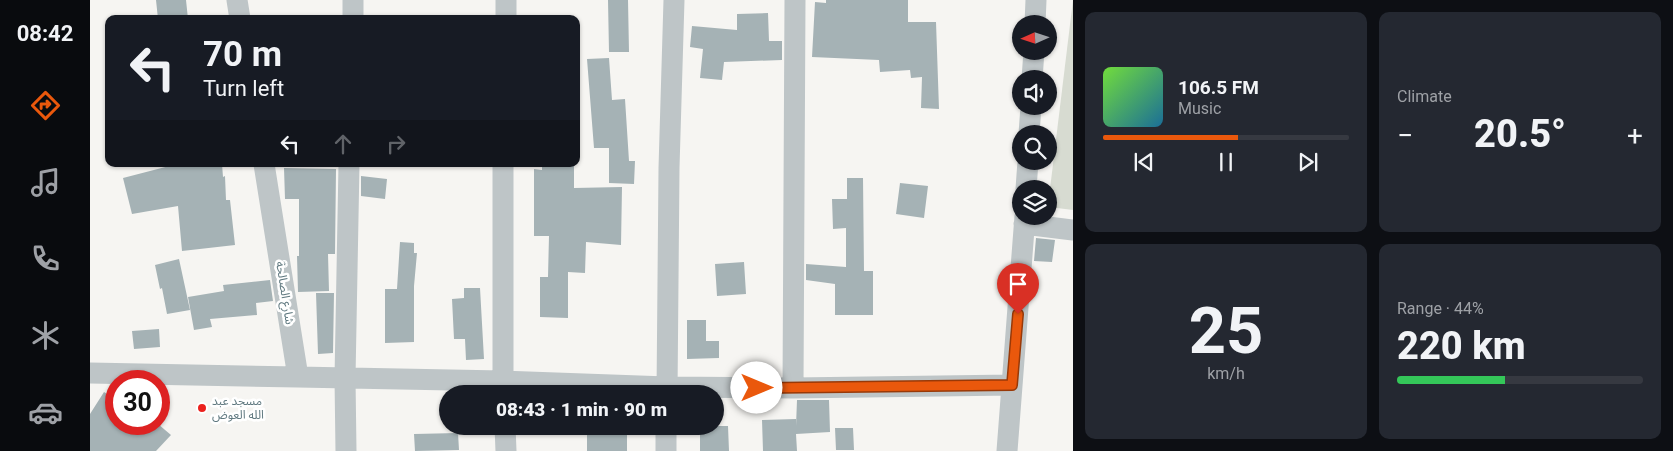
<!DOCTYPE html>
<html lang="en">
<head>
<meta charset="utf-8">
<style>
  body { margin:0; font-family:Roboto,"Noto Sans Arabic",sans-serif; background:#242831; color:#f1f3f6; height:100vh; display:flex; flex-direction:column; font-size:19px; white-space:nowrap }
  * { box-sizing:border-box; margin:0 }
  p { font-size:16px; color:#9ea1a6 }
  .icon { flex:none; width:28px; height:28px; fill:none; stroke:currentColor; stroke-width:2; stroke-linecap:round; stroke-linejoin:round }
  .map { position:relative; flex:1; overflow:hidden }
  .details { display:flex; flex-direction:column; gap:12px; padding:12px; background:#0d0f14; width:600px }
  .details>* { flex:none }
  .guide { position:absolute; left:15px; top:15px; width:475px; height:152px; border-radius:10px; box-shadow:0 1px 4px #0004; background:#171b24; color:#f1f3f6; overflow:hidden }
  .needle { width:32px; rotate:267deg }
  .fabs { position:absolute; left:922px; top:15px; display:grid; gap:10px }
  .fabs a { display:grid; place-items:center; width:45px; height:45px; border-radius:50%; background:#171b24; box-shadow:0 1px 4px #0004; font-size:25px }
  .speed { position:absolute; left:15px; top:370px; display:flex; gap:10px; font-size:25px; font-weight:700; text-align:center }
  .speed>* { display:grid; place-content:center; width:65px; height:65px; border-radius:50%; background:#171b24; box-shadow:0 1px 4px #0004; line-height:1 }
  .speed .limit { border:8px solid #d22; background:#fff; color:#111 }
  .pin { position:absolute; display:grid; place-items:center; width:42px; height:42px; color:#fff; margin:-51px -21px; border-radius:50% 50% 50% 0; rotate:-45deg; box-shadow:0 0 5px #0007 }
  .pin .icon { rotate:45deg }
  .me { position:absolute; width:55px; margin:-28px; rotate:90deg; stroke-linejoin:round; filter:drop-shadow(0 0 4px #0008) }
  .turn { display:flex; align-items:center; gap:18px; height:105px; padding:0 15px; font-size:22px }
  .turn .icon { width:65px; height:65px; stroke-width:2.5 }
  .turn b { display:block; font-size:35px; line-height:42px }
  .lanes { display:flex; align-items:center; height:48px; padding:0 15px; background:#0003; justify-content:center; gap:25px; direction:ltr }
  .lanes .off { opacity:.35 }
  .big { font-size:38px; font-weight:800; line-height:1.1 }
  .details .card { flex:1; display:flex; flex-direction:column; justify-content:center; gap:8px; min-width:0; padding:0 18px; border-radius:10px; background:#242831 }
  .details .dial { align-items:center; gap:0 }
  .dial b { font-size:65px; line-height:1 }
  .song { display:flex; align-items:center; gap:15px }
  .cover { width:60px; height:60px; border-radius:8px; background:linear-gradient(135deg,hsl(100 70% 55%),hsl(200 70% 35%)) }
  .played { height:5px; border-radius:2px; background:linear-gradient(90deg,#ea580c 55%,#363941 55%) }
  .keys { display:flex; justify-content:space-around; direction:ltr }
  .heat { display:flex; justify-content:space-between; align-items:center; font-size:28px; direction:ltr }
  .charge { height:8px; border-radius:4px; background:linear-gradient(90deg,#34c759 44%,#363941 0) }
  .details .tiles { flex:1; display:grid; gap:12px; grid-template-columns:repeat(2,1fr) }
  .trip { position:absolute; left:349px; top:385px; width:285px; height:50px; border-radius:25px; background:#171b24; box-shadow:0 1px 4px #0004; font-weight:800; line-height:50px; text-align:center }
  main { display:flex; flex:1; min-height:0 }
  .tabs { display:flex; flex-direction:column; width:90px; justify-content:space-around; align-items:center; background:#090b0e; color:#9ea1a6 }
  .tabs .icon { width:35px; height:35px }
  .tabs .on { color:#ea580c }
  .tabs b { font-size:22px; color:#f1f3f6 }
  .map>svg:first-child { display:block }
  .green { fill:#d7dbd1 }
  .building { fill:#a5b2b5 }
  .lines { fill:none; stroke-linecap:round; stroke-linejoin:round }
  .street { stroke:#bec5c7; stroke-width:21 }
  .route-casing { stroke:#983908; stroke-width:12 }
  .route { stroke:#ea580c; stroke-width:9 }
  .poi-dot { fill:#eb211d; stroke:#fff; stroke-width:2 }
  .labels { text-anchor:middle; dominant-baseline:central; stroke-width:5; stroke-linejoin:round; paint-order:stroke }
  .street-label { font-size:12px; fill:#5f787f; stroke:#fff }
  .poi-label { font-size:12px; fill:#5f787f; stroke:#fff; text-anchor:start }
</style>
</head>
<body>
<main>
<nav class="tabs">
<b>08:42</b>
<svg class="icon on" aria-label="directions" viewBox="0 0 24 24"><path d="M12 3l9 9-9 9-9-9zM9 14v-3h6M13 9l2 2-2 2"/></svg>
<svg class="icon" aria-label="music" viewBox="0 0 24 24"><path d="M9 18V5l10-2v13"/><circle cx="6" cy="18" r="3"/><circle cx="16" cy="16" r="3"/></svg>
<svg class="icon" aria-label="phone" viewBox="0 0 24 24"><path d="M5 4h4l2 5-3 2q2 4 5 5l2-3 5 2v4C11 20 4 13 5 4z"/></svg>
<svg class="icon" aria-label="climate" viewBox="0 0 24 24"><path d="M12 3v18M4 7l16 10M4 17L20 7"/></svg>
<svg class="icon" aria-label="car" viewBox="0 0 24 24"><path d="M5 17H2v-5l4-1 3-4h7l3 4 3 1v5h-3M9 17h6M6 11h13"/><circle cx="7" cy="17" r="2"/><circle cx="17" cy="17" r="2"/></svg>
</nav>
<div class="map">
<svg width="983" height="451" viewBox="0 0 983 451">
  <rect width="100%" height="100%" fill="#f6f5f2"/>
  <path class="green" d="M983 0V210L959 207V197Z"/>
  <path class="building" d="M66 0H96L98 19H68Z
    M518 0H538L539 52H519Z
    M736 0H818V22H846L849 109 831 108 832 77 821 78 820 70 790 72 789 60 722 57 725 2 736 3Z
    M678 13 679 41H692V60L634 62 632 80 610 78 613 49 600 47 602 26 647 30V14Z
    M519 58 522 100 535 99 539 161H545L544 184 519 183V148H504L497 59Z
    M87 164H132L133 177 135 176 136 200H140L145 245 92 251 88 206 42 214 33 178Z
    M452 164H484V188L532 187 531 245 496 242 495 273 478 272V318L450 317V277H458L459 236H444V169L452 170Z
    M194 168 246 169 245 254H238L239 291 208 292 207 256H209V199H195Z
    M271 176 297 179 295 199 271 196Z
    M757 178H773L774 271H783V315H745V284L716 280V264L756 267V228L743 229 742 199H757Z
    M810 183 838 186 834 218 806 214Z
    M946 238 965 240 962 262 944 261Z
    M310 242 324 243V253H327L324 286V342L295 343V289H307Z
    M89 259 100 310 77 314 72 288 70 289 65 265Z
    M654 262 656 294 627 296 625 264Z
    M180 280 183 301 166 303 167 315 120 319 122 327 104 330 98 297 134 291 133 285Z
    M374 288H390L394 359 376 360 375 339H364L362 299 374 298Z
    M226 293H244L243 353 228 354Z
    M597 320H616V341H629V358L597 359Z
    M69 329 70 347 44 349 42 331Z
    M14 392 26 400V424H68L81 435 66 451H0V414Z
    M707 400H739L740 432 706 434 707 451H673L672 420 706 419V426Z
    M610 426H638L639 451H610Z
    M537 427V451H497V428Z
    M745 428H763L764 450H746Z
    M368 433 369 450 325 451 324 434Z"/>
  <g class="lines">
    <path class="street" d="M147 0 150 19
      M263 19V0
      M416 19V0
      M945 24 946 0
      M942 79 944 51
      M939 134 941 106
      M174 164 208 377 412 381 577 387 703 388 922 385
      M936 189 938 161
      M934 224 983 230
      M0 373 208 377
      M703 388 705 0
      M413 394V164
      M577 394 579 168 584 0
      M415 426 416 451
      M256 451 255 378 259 164
      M576 451V426
      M917 451 935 216"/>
  </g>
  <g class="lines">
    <defs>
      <path id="route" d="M667 388 922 385 928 314"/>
    </defs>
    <use href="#route" class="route-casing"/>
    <use href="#route" class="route"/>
  </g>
  <circle class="poi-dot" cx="112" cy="408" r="5"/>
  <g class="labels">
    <g class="street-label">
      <text transform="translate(195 293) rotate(81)">شارع الصالحة</text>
    </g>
    <g class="poi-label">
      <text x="122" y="401">مسجد عبد<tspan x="122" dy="14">الله العوض</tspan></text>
    </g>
  </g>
</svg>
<div class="fabs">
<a><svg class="needle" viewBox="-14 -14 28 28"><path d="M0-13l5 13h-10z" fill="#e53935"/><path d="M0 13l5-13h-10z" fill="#9ea1a6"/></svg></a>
<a><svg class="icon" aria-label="sound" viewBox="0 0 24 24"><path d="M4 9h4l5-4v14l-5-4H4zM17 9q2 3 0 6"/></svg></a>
<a><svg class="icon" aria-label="search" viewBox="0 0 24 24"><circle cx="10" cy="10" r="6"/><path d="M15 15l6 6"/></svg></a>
<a><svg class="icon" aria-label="layers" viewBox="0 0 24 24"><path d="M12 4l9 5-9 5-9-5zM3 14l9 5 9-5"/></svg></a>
</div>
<div class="speed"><div class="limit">30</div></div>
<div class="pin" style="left:928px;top:314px;background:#d93025"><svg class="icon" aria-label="arrive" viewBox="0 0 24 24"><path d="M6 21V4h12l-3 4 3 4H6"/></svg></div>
<svg class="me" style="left:667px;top:388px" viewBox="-20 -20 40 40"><circle r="19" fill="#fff"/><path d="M0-13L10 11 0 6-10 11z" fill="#ea580c"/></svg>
<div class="trip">08:43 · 1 min · 90 m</div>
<div class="guide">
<div class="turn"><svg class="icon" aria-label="left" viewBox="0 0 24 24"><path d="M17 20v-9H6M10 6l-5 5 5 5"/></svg><div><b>70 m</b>Turn left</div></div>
<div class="lanes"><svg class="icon" aria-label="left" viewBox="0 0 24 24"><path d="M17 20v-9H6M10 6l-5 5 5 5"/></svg><svg class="icon off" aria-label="ahead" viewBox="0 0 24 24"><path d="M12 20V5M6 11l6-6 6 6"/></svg><svg class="icon off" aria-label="right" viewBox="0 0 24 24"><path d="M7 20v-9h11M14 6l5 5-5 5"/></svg></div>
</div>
</div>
<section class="details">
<div class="tiles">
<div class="card">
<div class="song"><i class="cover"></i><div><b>106.5 FM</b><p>Music</p></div></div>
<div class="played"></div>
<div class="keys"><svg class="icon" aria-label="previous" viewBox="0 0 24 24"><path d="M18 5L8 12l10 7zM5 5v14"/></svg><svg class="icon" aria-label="pause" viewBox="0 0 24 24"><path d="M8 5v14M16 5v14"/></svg><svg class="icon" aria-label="next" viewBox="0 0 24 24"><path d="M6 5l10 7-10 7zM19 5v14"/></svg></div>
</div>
<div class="card"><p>Climate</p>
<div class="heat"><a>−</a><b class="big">20.5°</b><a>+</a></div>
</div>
<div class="card dial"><b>25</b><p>km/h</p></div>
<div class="card"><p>Range · 44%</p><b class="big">220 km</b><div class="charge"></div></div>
</div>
</section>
</main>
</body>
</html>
